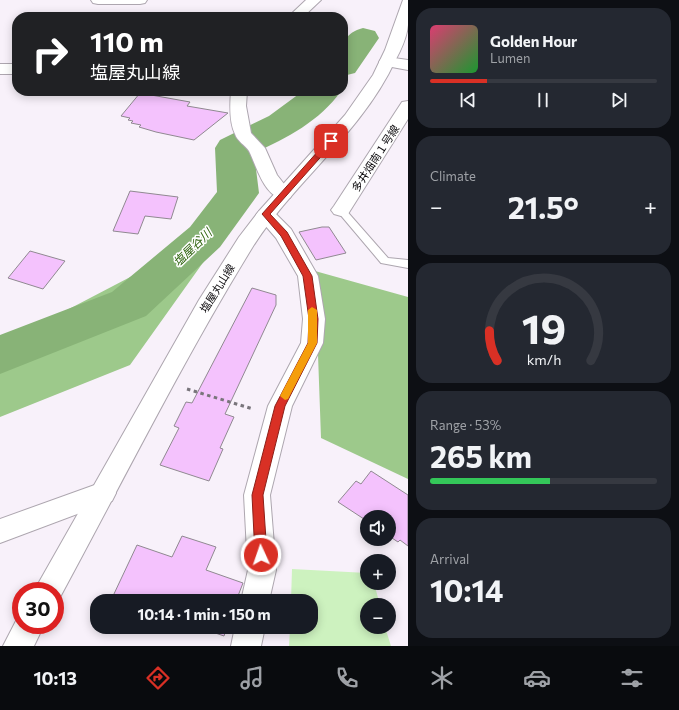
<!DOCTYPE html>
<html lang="en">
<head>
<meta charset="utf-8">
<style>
  body { margin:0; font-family:Commissioner,"Noto Sans JP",sans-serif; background:#242831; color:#f1f3f6; height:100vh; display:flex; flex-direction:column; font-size:15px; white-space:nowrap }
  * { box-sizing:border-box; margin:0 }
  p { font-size:13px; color:#9ea1a6 }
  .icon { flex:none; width:22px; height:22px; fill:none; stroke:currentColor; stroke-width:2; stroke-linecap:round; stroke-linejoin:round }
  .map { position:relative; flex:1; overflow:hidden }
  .sheet { display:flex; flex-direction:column; gap:8px; padding:8px; background:#0d0f14; width:271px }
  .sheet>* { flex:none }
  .guide { position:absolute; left:12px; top:12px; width:336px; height:84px; border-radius:16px; box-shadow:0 2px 10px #0003; background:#202124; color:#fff; overflow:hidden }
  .controls { position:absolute; left:360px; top:510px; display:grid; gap:8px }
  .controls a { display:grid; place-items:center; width:36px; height:36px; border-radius:50%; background:#171b24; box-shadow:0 2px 10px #0003; font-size:20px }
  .speed { position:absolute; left:12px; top:582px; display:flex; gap:8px; font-size:20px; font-weight:700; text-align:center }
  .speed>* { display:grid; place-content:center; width:52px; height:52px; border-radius:50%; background:#171b24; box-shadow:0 2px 10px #0003; line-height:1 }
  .speed .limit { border:6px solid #d22; background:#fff; color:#111 }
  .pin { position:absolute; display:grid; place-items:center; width:34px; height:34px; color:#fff; margin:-17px; border-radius:8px; box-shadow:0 2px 6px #0006 }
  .me { position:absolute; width:44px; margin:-22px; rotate:357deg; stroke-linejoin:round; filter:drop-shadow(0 0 3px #0008) }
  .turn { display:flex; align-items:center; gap:14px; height:84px; padding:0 12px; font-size:18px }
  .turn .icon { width:52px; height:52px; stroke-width:2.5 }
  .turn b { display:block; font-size:28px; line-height:34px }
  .big { font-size:30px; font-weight:700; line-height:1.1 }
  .sheet .widget { flex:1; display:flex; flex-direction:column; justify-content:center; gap:6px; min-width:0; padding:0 14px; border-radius:16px; background:#242831 }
  .sheet .dial { align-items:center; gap:0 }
  .dial svg { height:104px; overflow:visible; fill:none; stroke:#363941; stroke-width:7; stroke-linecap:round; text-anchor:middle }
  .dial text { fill:#f1f3f6; stroke:none }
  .song { display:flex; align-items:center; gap:12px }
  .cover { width:48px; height:48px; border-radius:6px; background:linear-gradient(135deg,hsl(340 70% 55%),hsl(130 70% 35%)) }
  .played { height:4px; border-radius:2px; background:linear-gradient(90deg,#d93025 25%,#363941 25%) }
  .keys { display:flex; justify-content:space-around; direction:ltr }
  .heat { display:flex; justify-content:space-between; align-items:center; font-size:22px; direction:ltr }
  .charge { height:6px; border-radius:3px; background:linear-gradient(90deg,#34c759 53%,#363941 0) }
  .trip { position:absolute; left:90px; top:594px; width:228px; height:40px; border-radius:16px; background:#171b24; box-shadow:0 2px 10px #0003; font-weight:700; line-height:40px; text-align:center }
  .dock { display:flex; height:64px; justify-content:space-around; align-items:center; background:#090b0e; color:#9ea1a6 }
  .dock .icon { width:28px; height:28px }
  .dock .selected { color:#d93025 }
  .dock b { font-size:18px; color:#f1f3f6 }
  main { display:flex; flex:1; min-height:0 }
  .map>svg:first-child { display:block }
  .green { fill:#cdf2bf }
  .forest { fill:#9dc98b }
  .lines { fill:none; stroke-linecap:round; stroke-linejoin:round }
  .river { fill:#88b377; fill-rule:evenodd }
  .building { fill:#f4c2fd; stroke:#908991 }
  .lane-casing { stroke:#ada6af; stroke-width:2 }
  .street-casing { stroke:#ada6af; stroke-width:2 }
  .secondary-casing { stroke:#ada6af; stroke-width:2 }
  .path { stroke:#79757b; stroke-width:3; stroke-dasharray:3.5 3.5; stroke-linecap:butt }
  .lane { fill:#fff; fill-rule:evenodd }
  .street { fill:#fff; fill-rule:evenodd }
  .secondary { fill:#fff; fill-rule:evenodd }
  .route { fill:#d93025; stroke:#8d1f18 }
  .slow { fill:#f59e0b }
  .labels { text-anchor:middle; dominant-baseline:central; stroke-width:3; stroke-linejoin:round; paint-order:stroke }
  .street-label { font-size:11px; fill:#100e11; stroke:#fff }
  .water-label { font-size:12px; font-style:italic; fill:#306510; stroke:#fff }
</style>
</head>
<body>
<main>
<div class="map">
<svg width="408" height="646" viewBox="0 0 408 646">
  <rect width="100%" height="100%" fill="#f8f1fa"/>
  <path class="green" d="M292 569 367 573V583H374L380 605H367V627H385L391 646H289L290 627H311V601H291Z"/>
  <path class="forest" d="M212 250 130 365 0 417V345L136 274Z
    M315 271 408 297V479L321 438Z"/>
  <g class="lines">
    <path class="river" d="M363 28 375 31 379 38 355 73 343 76C343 54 337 35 363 28Z
      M303 91H341C320 121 287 138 254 153L259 193 220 247 146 316 0 374V335L112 292 190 227 217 192 215 148 220 140 269 116Z"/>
  </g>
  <path class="building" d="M140 93 190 102 187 106 228 113 194 140 156 132 139 127 141 125 131 123 133 121 128 120 130 118 121 116Z
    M130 191 178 197 171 219 145 216 138 234 113 231Z
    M322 227H329L346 253 316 260 299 232Z
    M30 251 65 261 43 289 8 278Z
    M252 288 276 295V305L225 414 234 417 220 448 223 449 209 481 160 465 179 428 174 426 186 402 192 403Z
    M371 471 408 495V546L400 540 398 542 389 536V517H367V521L338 502 356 481 361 484Z
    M182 536 216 547 206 570 243 583 236 601H126L113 596 137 545 172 557Z
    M198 627H227L224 636Z"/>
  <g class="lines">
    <defs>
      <path id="lane" d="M341 207 344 208 388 258 408 260V268L381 263 338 212 336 210 338 208Z"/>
      <path id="street" d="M91 0H147L145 3 140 4H98L93 3Z
        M387 57 408 60V70L381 65 379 62 381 59Z
        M231 91H247L246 106 251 133 265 148 277 175 292 194 290 198C266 204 257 167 249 151 245 145 237 141 235 134 229 122 230 104 231 91Z
        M408 101V119L348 214 341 216 334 214 331 210 334 206 402 102Z
        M266 209 273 211 291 229 318 276 325 319 323 343 292 406 270 495 276 570 269 601H241L248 570 244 495 268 406 301 343 303 319 298 276 276 238 256 215 259 211Z
        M103 482 112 485 116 493 112 501 0 543V519Z
        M235 627H265L261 646H231Z"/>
      <path id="secondary" d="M306 0H321L303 17H288Z
        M403 0H408C408 8 408 17 408 25 407 37 401 50 395 61 361 134 294 181 252 248 182 362 122 483 58 601L55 602V591H34L199 300 239 237 259 211 345 115 373 75 385 50Z
        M0 64H17V74H0Z
        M21 614V625H44L34 646H3L19 615Z"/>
    </defs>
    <use href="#lane" class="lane-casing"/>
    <use href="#street" class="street-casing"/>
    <use href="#secondary" class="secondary-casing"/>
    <path class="path" d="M187 389 253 409"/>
    <use href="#lane" class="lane"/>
    <use href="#street" class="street"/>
    <use href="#secondary" class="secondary"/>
  </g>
  <path class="route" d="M328 140 335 141 270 214 287 232 312 276 318 319 317 343 285 406 263 495 267 555 265 559 261 560 257 559 255 555 252 495 275 406 308 343 309 319 303 276 281 236 262 214Z"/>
  <path class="slow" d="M312 307 317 310V343L288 399 285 400 280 396 308 343V310Z"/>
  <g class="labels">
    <g class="street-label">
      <text transform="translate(375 158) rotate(-57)">多井畑南１号線</text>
      <text transform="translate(217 288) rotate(-58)">塩屋丸山線</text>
    </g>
    <g class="water-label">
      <text transform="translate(192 247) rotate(-44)">塩屋谷川</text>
    </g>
  </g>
</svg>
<div class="controls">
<a><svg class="icon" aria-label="sound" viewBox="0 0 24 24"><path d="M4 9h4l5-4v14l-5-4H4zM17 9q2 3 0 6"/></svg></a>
<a>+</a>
<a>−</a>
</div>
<div class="speed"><div class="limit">30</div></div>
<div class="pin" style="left:331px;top:141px;background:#d93025"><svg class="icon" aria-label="arrive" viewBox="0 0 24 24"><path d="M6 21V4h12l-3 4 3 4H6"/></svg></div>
<svg class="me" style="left:261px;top:555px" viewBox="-20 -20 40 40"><circle r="17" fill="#d93025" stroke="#fff" stroke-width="3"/><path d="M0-11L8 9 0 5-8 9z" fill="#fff"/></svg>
<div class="trip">10:14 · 1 min · 150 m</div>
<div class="guide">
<div class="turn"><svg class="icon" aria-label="right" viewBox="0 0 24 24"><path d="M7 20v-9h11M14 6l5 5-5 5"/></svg><div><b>110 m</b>塩屋丸山線</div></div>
</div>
</div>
<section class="sheet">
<div class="widget">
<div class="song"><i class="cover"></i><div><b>Golden Hour</b><p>Lumen</p></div></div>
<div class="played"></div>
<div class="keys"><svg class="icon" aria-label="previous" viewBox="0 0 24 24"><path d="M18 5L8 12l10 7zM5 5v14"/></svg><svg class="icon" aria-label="pause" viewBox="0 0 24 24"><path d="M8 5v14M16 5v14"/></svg><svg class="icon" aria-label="next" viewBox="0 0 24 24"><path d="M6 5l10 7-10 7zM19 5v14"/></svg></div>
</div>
<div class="widget"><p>Climate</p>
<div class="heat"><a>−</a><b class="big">21.5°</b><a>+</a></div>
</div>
<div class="widget dial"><svg viewBox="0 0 100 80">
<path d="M14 69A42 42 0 1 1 86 69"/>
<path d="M14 69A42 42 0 0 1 8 46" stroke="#d93025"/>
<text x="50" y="56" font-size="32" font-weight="700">19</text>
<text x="50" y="72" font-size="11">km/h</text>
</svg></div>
<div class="widget"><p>Range · 53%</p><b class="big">265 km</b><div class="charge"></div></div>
<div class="widget"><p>Arrival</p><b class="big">10:14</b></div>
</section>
</main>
<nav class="dock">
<b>10:13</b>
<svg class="icon selected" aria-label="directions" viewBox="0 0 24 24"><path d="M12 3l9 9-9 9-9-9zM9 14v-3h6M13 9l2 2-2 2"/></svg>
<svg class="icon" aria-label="music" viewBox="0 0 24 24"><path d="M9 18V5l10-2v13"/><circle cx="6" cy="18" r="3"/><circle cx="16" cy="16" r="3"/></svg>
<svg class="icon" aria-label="phone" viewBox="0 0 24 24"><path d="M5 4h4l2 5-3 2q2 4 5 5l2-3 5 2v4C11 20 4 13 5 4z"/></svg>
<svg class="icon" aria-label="climate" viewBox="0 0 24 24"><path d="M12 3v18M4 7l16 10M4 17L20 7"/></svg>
<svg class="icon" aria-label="car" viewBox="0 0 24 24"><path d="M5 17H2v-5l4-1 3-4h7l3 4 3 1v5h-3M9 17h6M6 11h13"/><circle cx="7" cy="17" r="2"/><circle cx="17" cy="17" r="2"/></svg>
<svg class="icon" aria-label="filters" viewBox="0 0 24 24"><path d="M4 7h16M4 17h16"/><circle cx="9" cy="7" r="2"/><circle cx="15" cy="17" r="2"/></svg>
</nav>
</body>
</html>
